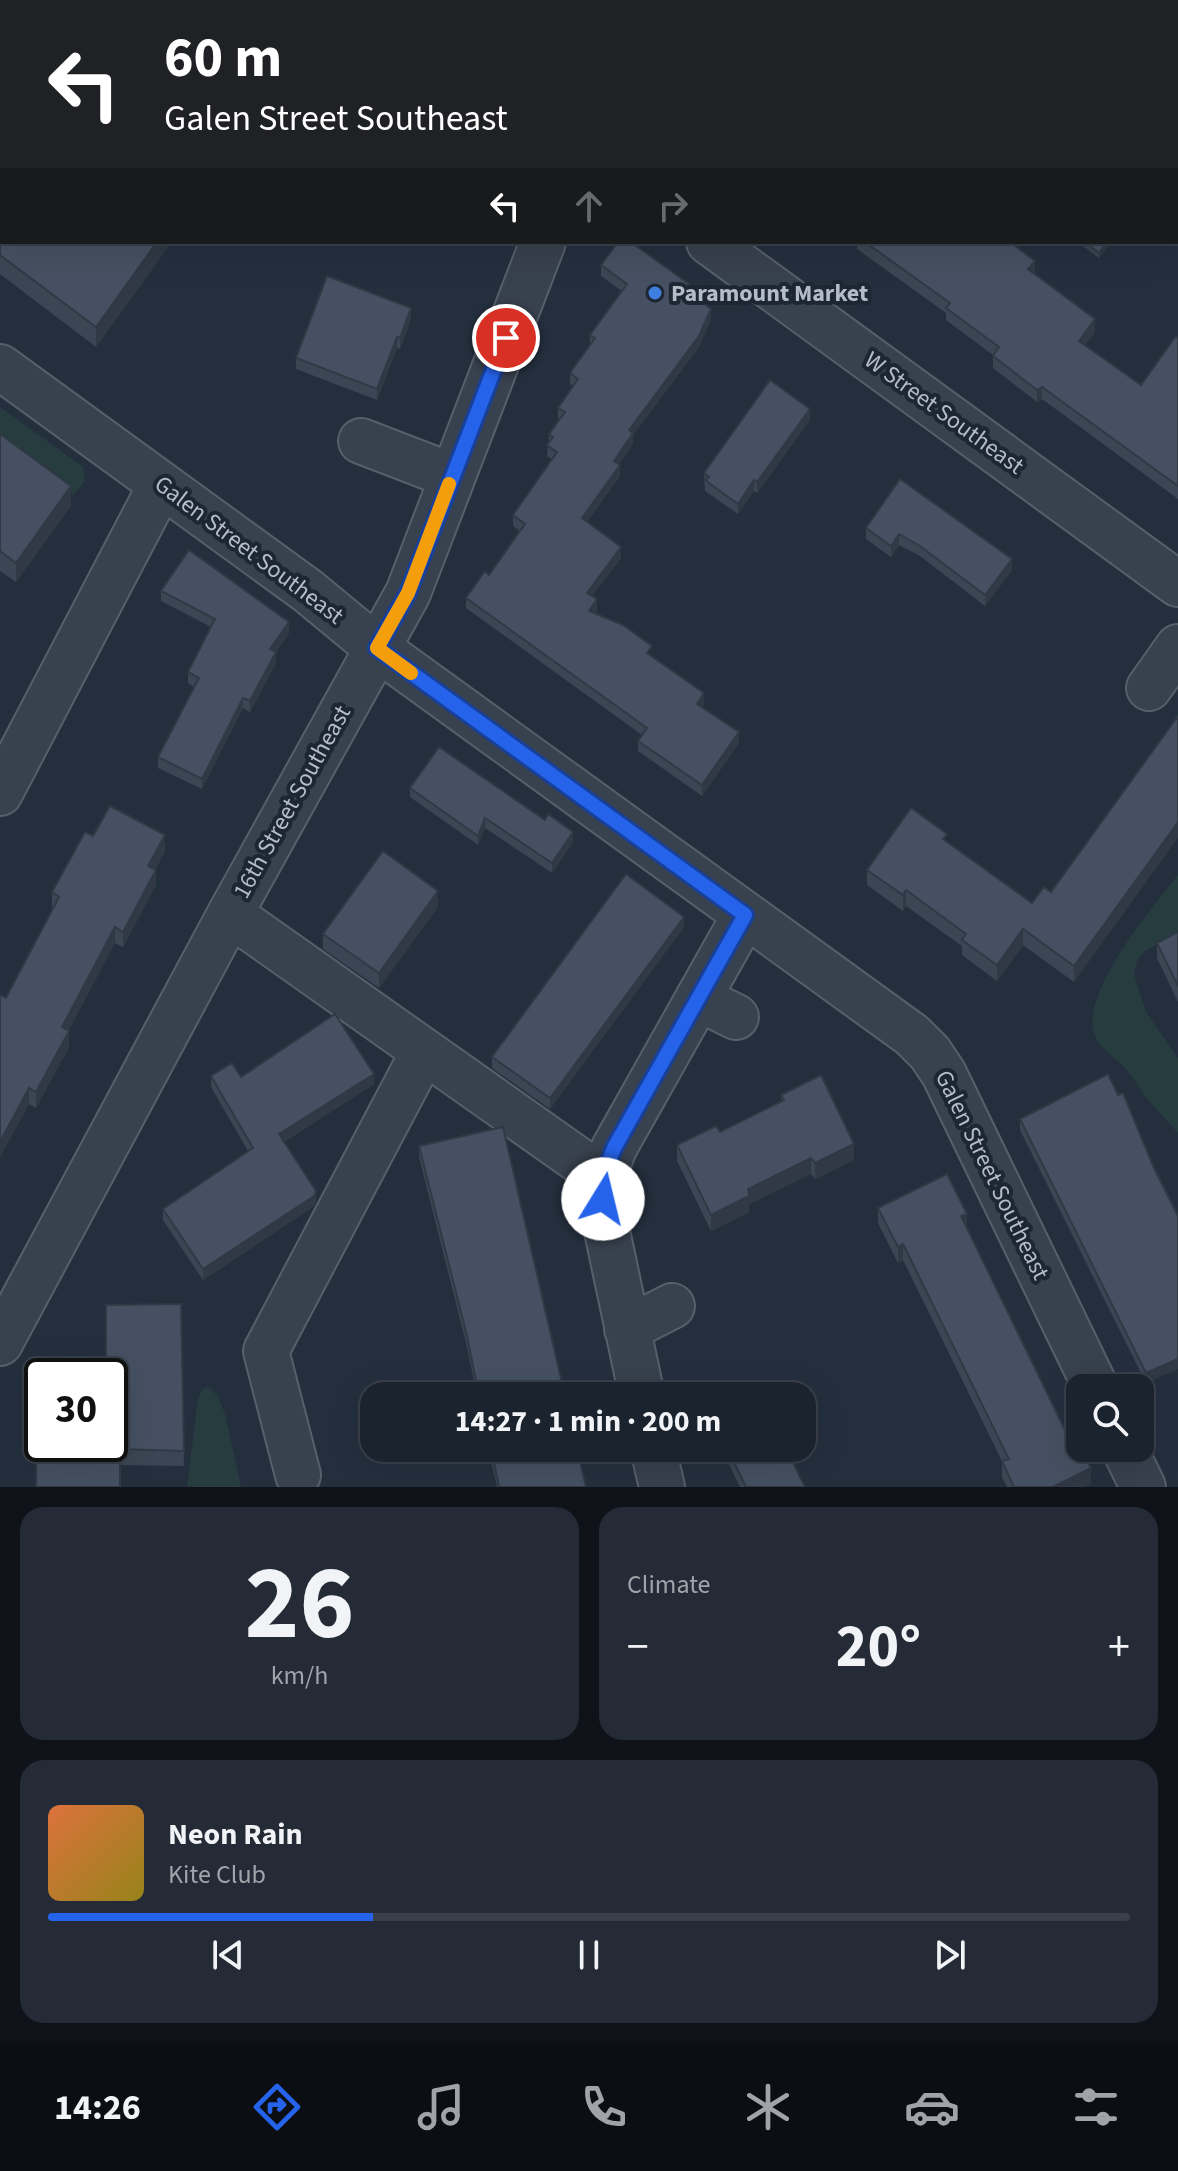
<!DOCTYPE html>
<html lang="en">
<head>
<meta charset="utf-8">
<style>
  body { margin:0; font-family:"Source Sans 3",sans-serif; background:#242b36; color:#f1f3f6; height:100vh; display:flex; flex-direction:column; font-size:30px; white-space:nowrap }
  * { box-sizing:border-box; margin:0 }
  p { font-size:26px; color:#a0a4aa }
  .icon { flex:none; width:44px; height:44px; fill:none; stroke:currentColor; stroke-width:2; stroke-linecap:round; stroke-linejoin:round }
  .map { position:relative; height:1487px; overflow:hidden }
  .drawer { display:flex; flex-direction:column; gap:20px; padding:20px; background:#0f1319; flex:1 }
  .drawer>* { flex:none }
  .top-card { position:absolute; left:0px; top:0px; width:1178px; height:244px; box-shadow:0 8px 32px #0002,0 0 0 2px #39404a; background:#202124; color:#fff; overflow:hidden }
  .buttons { position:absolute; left:1066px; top:1374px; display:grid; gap:16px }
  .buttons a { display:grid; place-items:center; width:88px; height:88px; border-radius:16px; background:#1b232e; box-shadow:0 8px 32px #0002,0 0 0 2px #39404a; font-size:40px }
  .speed { position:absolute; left:24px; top:1358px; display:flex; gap:16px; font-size:40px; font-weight:700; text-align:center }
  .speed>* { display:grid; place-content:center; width:104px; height:104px; border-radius:50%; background:#1b232e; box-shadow:0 8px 32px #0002,0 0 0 2px #39404a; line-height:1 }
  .speed .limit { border:4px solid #111; border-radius:12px; background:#fff; color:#111 }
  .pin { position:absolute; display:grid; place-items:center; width:68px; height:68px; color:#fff; margin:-34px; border:4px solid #fff; border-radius:50%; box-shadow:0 2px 8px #0007 }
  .me { position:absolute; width:88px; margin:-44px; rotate:9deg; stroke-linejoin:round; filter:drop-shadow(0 0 6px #0008) }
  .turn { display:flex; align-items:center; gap:28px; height:168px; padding:0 32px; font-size:36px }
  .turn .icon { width:104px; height:104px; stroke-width:2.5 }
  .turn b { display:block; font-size:56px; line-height:68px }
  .lanes { display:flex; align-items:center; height:76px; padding:0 32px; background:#0003; justify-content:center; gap:40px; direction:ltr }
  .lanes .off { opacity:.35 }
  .big { font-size:60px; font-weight:700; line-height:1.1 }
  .drawer .tile { flex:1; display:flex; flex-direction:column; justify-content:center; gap:12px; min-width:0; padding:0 28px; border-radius:24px; background:#242b36 }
  .drawer .dial { align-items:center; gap:0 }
  .dial b { font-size:104px; line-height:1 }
  .song { display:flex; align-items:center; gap:24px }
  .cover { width:96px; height:96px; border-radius:12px; background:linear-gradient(135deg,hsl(20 70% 55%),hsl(50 70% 35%)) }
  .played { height:8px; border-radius:4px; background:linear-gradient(90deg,#2563eb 30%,#39404a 30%) }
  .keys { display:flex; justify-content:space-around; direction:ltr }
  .heat { display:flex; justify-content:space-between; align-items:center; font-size:44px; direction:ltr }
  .drawer .tiles { flex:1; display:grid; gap:20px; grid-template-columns:1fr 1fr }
  .tile:last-child { grid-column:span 2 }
  .trip { position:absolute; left:360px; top:1382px; width:456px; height:80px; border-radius:24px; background:#1b232e; box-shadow:0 8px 32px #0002,0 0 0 2px #39404a; font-weight:700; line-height:80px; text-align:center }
  .dock { display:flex; height:128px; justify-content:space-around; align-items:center; background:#0b0e12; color:#a0a4aa }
  .dock .icon { width:56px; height:56px }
  .dock .active { color:#2563eb }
  .dock b { font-size:36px; color:#f1f3f6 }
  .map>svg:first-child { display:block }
  .green { fill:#263c3f }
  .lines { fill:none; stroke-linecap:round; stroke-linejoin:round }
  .minor-casing { stroke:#565f6c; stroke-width:48 }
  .minor { stroke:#38414e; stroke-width:44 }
  .wall { fill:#3b4654 }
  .shaded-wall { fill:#303945 }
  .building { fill:#455162; stroke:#303945; stroke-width:2 }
  .route-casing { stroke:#184099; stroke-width:20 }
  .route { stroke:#2563eb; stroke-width:14 }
  .slow { stroke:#f59e0b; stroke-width:14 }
  .shop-dot { fill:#3f7fe0; stroke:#1d2633; stroke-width:3 }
  .labels { text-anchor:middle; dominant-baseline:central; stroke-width:8; stroke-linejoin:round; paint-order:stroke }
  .poi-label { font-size:24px; font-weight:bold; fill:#b4bcc9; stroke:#1d2633; text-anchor:start }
  .street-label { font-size:24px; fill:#b4bcc9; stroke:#1d2633 }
</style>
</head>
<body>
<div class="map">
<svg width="1178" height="1487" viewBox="0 0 1178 1487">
  <rect width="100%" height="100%" fill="#242f3e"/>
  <path class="green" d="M0 407 83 467 85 481 72 497 73 493 0 442Z
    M1178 875V932L1145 951 1137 961 1134 974 1146 1012 1178 1058V1133C1169 1122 1158 1112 1149 1101 1140 1090 1133 1076 1123 1066 1115 1058 1103 1050 1097 1040 1072 1002 1154 905 1178 875Z
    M208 1387 218 1396 225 1414 241 1487H187L198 1398 202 1390Z"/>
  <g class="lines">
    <defs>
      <path id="minor" d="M374 0 377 2
        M700 2 702 0
        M709 242 1178 584
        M0 367 308 591 377 648 912 1035 930 1053 944 1074 1096 1388
        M361 441 452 476
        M1149 688 1178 647
        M0 793 161 485
        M230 914 584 1164 605 1172
        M698 998 736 1017
        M627 1329 672 1306
        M0 1343 230 914 408 593 543 242
        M642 1396 604 1217 605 1172 614 1148 745 915
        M653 1448 662 1487
        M1124 1448 1143 1487
        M298 1475 266 1351 424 1051"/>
    </defs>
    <use href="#minor" class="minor-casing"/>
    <use href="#minor" class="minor"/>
  </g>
  <path class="wall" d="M74 0H256L259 2H77Z
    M1176 34 1178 36V142L1176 140Z
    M0 105 168 242V247L96 347 0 274Z
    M857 242H1010L1034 274 1095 332 1085 345 1141 385 1178 338V499L1042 399 1037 402 993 368V355L946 320V313L857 249Z
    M1078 242H1112L1099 258Z
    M601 265 689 293 711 319 699 347 633 435V444L619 464 620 476 587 522 621 558 592 596 597 610 595 613 652 656 704 704 702 707 739 743 702 796 638 751V741L642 735 466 608V598L489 575 520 531 513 526V515L552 459 547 456 549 434 559 419 558 418V408L573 386 570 384V373L590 345V335L622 291 601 276Z
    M411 319 400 349 397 348 377 400 296 369V358Z
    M810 420 757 493 754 491 738 514 705 491 704 473Z
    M0 434 71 506 16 582 0 571Z
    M900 479 1012 570 985 606 920 556 899 545 891 557 866 539V528Z
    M161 591 289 633 276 652V663L250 712 243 708 202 789 158 768V757L194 687 188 683V672L211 627 161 601Z
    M1178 716 1074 982 1023 945 997 981 962 955V946L906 906 903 911 867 885V870L947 842 1032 903 1051 892Z
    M410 788 573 842 552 873 485 828 478 845 410 797Z
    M93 836 165 851 155 870 156 885 123 947 115 943 68 1031 69 1047 36 1108 29 1104 0 1157V995L6 998 53 909 52 908V892Z
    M438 907 379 988 323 949V934Z
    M684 927 550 1109 492 1068V1057Z
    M1178 932V1002L1157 958V943Z
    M211 1076 241 1077 374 1084 284 1142 316 1202 314 1206 203 1280 163 1220V1209L248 1151 211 1087Z
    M781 1095 854 1160 815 1179 811 1174 749 1204V1212L711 1231 677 1161V1145L720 1132 781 1102Z
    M1020 1119 1154 1168 1177 1216 1146 1383 1020 1130Z
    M419 1146 565 1396H477L467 1347 419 1157Z
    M878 1208 967 1228 1091 1484 1084 1487H1007L1002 1477V1461L903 1260 898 1263 878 1223Z
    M181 1304 184 1466 120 1465 110 1444Z
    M488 1448H577L586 1487H497Z
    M721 1448H786L805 1487H740Z"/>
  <path class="shaded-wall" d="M157 242H168V247L96 347V327Z
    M1107 242H1112L1099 258V253Z
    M1035 261V273L1028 269Z
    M411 308V319L400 349V338Z
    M711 309V319L699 347 633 435V444L614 471V461L629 430Z
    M1095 319V332L1079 353V341Z
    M397 337V348L377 400V389Z
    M1042 387V399L1037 402V390Z
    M810 409V420L757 493V482Z
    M620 465V476L582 529V518Z
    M754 480V491L738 514V504Z
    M71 486V506L16 582V563Z
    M899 534V545L891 557V546Z
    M621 547V558L587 603V593Z
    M1012 559V570L985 606V595Z
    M597 599V610L589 621V611Z
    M289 622V633L276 652V663L250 712V701L270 649Z
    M704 693V704L697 714V704Z
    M243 698V708L202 789V779Z
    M739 732V743L702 796V785Z
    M485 818V828L478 845V836Z
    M1178 822V838L1074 982V966Z
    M573 832V842L552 873V863Z
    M165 835V851L148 882V866Z
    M156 870V885L123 947V932Z
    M906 890V906L903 911V895Z
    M438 891V907L379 988V973Z
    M684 917V927L550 1109V1098Z
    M115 927V943L62 1043V1027Z
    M1023 929V945L997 981V965Z
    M69 1031V1047L36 1108V1092Z
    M374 1074V1084L279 1145V1134Z
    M29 1088V1104L0 1157V1142Z
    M854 1144V1160L815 1179V1163Z
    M811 1158V1174L749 1204V1212L711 1231V1215L748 1189Z
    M316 1191V1202L314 1206 203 1280V1269Z
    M967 1214V1229L961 1216Z
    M903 1244V1260L898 1263V1247Z
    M1178 1359V1369L1146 1383V1373Z
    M1091 1468V1484L1084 1487H1053Z"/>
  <path class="building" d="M90 0H256L259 2H93Z
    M526 0H625L624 2H524Z
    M1113 0H1128L1131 2H1111Z
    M1176 34 1178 36V128L1176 126Z
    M0 105 2 107V242H157L96 327 0 255Z
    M618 242H631L689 284 685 289 711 309 699 336 629 430 633 433 614 461 620 465 582 518 621 547 587 593 597 599 589 611 623 625 652 646 647 653 704 693 697 704 739 732 702 785 638 741 647 728 466 598 485 571 489 575 525 524 513 515 557 452 547 445 553 437 549 434 565 412 558 408 578 379 570 373 595 338 590 335 627 284 601 265Z
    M865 242H1010L1035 261 1028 269 1095 319 1079 341 1141 385 1176 336 1178 338V486L1042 387 1037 390 993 356 999 347 946 308 950 303Z
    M1085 242H1107L1099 253Z
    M327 276 411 308 400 338 397 337 377 389 296 358Z
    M770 380 810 409 757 482 754 480 738 504 705 480 709 477 704 473Z
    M0 434 71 486 16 563 0 551Z
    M900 479 1012 559 985 595 920 546 899 534 891 546 866 528Z
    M189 550 289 622 270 649 276 652 250 701 243 698 202 779 158 757 199 678 188 672 215 619 161 591Z
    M1178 716V822L1074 966 1023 929 997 965 962 940 966 934 906 890 903 895 867 870 911 808 947 834 943 839 1032 903 1044 887 1051 892Z
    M439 747 545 820 548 814 573 832 552 863 485 818 478 836 410 788Z
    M110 806 165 835 148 866 156 870 123 932 115 927 62 1027 69 1031 36 1092 29 1088 0 1142V995L6 998 59 897 52 892 85 832 93 836Z
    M383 851 438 891 379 973 323 934Z
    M626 874 684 917 550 1098 492 1057Z
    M1178 932V986L1157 943Z
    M335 1014 374 1074 279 1134 316 1191 314 1196 203 1269 163 1209 253 1148 211 1076 232 1063 241 1077Z
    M1108 1074 1118 1095 1123 1093 1154 1168 1178 1216V1359L1146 1373 1020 1119Z
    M821 1075 854 1144 815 1163 811 1158 748 1189 749 1196 711 1215 677 1145 716 1126 720 1132 784 1100 781 1095Z
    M503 1127 565 1396H479L467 1336 419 1146Z
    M947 1174 967 1214 961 1216 1066 1432 1072 1429 1080 1445V1448H1081L1091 1468 1053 1487H1014L1002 1461 1009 1459 903 1244 898 1247 878 1208Z
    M181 1304 184 1451 120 1449V1487H36L37 1416H42V1444H110V1376H106V1305Z
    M756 1387 760 1396H737Z
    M491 1448H577L586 1487H499Z
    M727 1448H786L805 1487H746Z"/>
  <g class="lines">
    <defs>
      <path id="route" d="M506 338 408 593 377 648 745 915 614 1148 605 1172 603 1199"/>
    </defs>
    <use href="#route" class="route-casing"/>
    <use href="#route" class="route"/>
    <path class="slow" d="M411 673 377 648 408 593 449 484"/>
  </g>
  <circle class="shop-dot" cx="655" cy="293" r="8"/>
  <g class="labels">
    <g class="poi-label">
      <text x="671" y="293">Paramount Market</text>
    </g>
    <g class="street-label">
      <text transform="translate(944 413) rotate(36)">W Street Southeast</text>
      <text transform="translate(249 550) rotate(37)">Galen Street Southeast</text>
      <text transform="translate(292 802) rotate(-61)">16th Street Southeast</text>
      <text transform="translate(992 1175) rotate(64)">Galen Street Southeast</text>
    </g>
  </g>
</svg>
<div class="buttons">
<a><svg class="icon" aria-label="search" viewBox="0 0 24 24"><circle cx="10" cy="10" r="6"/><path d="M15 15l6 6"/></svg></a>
</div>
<div class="speed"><div class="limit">30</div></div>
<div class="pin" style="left:506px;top:338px;background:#d93025"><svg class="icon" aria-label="arrive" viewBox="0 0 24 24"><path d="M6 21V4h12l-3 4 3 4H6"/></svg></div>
<svg class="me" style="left:603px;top:1199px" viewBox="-20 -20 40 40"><circle r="19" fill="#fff"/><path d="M0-13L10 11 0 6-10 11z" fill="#2563eb"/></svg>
<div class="trip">14:27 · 1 min · 200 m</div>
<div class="top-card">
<div class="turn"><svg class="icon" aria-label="left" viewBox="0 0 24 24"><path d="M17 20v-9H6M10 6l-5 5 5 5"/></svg><div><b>60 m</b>Galen Street Southeast</div></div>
<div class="lanes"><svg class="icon" aria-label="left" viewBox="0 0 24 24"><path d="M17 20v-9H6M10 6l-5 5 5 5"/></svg><svg class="icon off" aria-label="ahead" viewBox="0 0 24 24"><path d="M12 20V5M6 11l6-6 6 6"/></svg><svg class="icon off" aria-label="right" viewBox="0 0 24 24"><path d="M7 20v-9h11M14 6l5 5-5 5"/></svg></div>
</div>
</div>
<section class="drawer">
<div class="tiles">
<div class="tile dial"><b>26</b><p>km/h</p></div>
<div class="tile"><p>Climate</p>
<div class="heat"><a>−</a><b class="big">20°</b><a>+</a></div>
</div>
<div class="tile">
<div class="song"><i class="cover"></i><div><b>Neon Rain</b><p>Kite Club</p></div></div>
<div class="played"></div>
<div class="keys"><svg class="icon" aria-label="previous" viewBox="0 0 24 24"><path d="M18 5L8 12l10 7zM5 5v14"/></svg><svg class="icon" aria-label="pause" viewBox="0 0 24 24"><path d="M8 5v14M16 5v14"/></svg><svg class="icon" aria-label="next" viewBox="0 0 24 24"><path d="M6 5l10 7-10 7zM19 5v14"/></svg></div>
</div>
</div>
</section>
<nav class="dock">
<b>14:26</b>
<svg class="icon active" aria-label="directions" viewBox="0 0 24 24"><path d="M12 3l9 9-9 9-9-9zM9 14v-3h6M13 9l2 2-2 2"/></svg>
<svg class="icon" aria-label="music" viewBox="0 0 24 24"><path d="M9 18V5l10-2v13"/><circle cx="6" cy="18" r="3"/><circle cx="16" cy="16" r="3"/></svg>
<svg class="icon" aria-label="phone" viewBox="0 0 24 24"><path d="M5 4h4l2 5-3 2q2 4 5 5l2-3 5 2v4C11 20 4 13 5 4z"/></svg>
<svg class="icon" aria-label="climate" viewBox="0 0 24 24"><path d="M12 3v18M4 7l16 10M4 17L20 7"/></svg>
<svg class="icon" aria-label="car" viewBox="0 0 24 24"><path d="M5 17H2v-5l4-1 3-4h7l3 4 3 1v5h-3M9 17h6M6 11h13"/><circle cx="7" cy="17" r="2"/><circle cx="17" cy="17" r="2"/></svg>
<svg class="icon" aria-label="filters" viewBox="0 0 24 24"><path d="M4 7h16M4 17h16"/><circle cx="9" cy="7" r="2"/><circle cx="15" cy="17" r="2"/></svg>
</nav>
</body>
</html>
